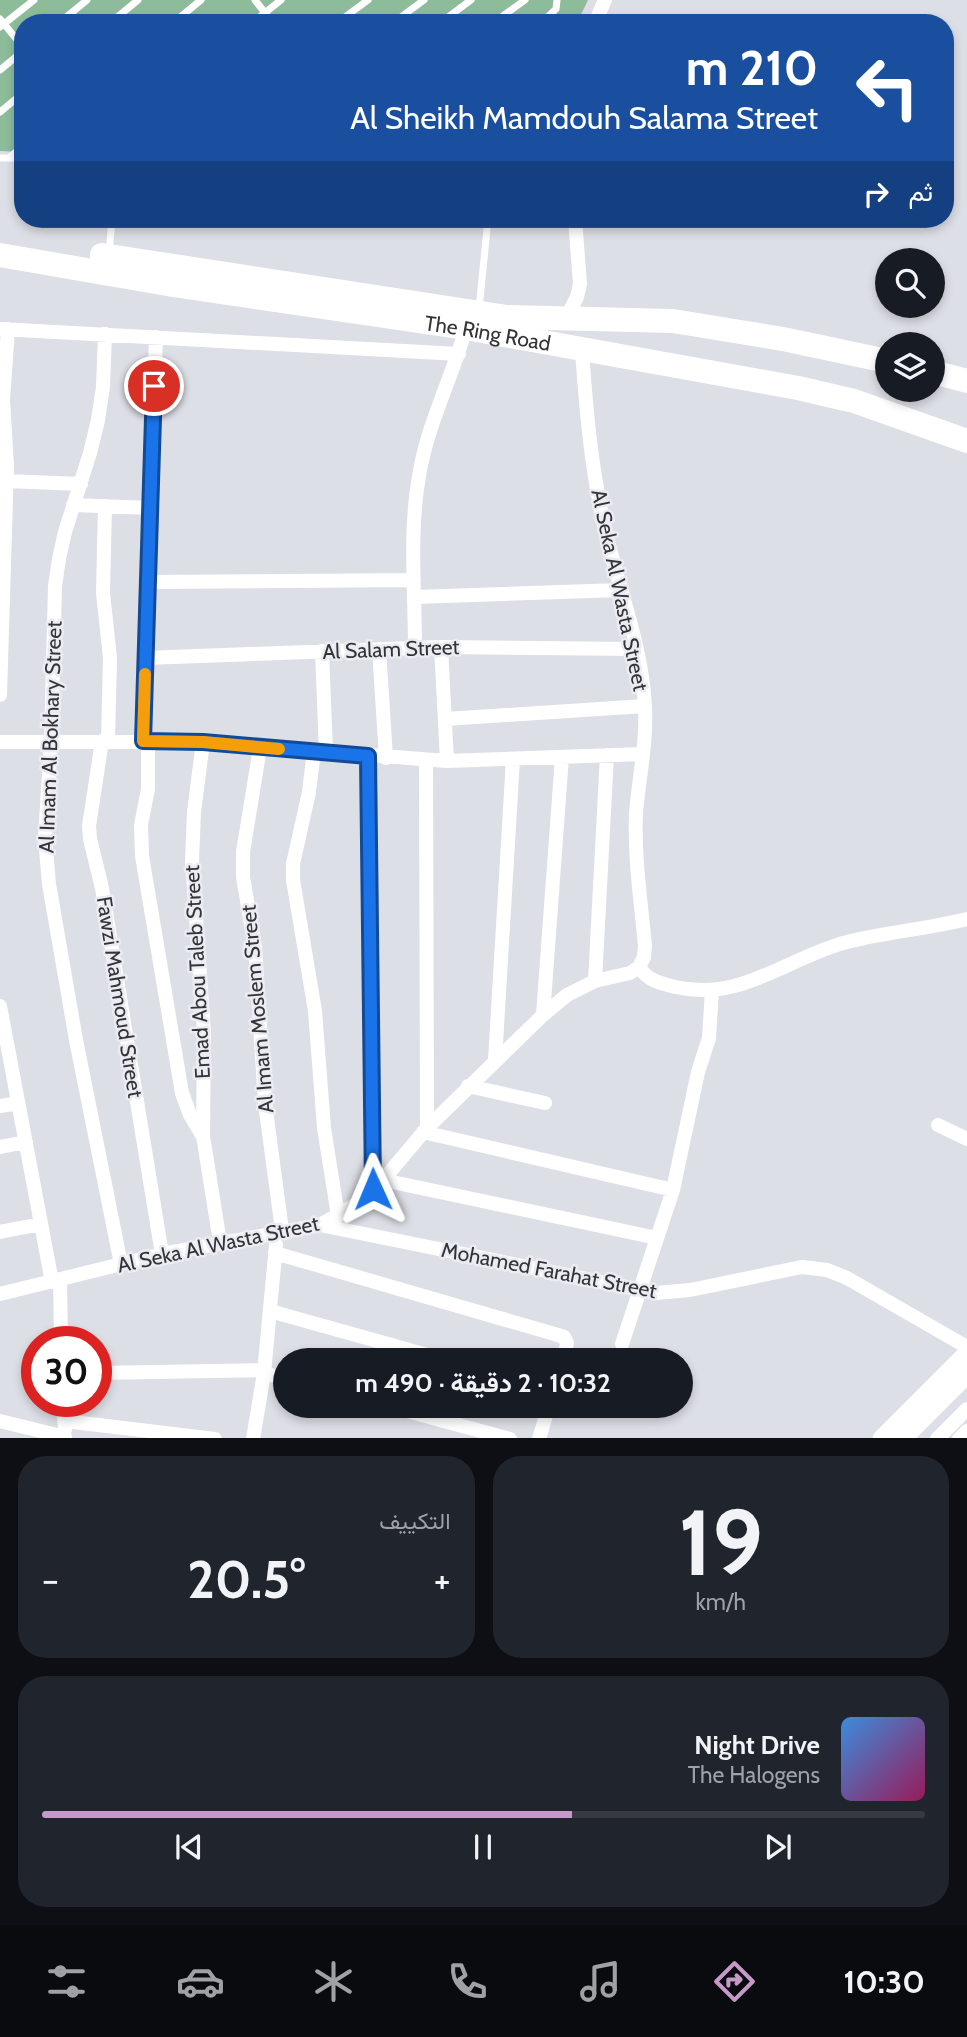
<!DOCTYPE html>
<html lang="ar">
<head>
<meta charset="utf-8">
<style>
  body { margin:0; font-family:Cabin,Vazirmatn,sans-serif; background:#20242c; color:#f1f3f6; direction:rtl; height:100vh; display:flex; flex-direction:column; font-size:26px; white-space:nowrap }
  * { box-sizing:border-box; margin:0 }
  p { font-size:23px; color:#9ea1a6 }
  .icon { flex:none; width:38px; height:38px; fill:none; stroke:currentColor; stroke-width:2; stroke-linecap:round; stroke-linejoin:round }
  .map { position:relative; height:1438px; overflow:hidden; direction:ltr }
  .panel { display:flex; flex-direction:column; gap:18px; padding:18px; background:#0d0f14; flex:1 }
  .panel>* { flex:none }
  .hud { position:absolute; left:14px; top:14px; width:940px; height:214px; border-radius:28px; box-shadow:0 4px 10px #0003; direction:rtl; background:#1a4fa0; color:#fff; overflow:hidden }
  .fabs { position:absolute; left:875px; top:248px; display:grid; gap:14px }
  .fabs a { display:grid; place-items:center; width:70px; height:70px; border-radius:50%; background:#171b24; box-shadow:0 4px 10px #0003; font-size:35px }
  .speed { position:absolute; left:21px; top:1326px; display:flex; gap:14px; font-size:35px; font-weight:700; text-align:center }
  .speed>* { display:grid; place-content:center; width:91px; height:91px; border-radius:50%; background:#171b24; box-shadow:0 4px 10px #0003; line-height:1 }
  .speed .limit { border:10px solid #d22; background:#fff; color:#111 }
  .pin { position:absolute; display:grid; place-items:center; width:60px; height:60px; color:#fff; margin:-30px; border:4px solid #fff; border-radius:50%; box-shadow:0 2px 7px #0007 }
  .me { position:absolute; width:77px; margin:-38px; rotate:359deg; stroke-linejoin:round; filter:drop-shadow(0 0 5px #0008) }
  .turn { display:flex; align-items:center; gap:24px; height:147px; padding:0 21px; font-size:32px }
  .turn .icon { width:91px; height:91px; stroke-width:2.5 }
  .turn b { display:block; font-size:49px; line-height:60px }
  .then { display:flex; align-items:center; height:66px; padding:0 21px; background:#0003; gap:14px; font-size:26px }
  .big { font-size:52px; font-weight:700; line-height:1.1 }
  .panel .widget { flex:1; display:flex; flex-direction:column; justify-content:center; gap:10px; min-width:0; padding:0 24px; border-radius:28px; background:#20242c }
  .panel .dial { align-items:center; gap:0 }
  .dial b { font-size:91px; line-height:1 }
  .song { display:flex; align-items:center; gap:21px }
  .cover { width:84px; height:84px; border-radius:10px; background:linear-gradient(135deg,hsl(210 70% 55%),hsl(330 70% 35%)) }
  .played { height:7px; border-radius:4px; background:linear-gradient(90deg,#c699c9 60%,#363941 60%) }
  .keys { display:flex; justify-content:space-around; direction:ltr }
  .heat { display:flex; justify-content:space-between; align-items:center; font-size:38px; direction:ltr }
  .panel .tiles { flex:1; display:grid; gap:18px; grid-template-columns:1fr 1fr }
  .widget:last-child { grid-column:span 2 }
  .trip { position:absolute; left:273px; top:1348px; width:420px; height:70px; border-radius:35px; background:#171b24; box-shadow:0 4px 10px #0003; font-weight:700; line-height:70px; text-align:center; direction:rtl }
  .menu { display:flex; height:112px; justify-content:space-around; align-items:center; background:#090b0e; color:#9ea1a6 }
  .menu .icon { width:49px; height:49px }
  .menu .on { color:#c699c9 }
  .menu b { font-size:32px; color:#f1f3f6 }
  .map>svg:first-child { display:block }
  .green { fill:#8dbc9b }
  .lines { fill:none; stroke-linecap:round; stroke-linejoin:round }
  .lane { stroke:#fff; stroke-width:7 }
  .street { stroke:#fff; stroke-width:14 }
  .secondary { stroke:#fff; stroke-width:19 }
  .highway { stroke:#fff; stroke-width:24 }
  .route-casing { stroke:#114b97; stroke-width:18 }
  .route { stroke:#1a73e8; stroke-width:12 }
  .slow { stroke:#f59e0b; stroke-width:12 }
  .labels { text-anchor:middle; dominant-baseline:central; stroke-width:5; stroke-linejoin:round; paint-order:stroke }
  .street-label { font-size:21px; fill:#343437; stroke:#ebecf3 }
</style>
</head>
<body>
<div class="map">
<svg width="967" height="1439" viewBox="0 0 967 1439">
  <rect width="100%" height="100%" fill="#dddfe6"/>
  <path class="green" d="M0 0H588L577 23H23V152L0 151Z"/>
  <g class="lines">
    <path class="lane" d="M255 0 273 23
      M0 19 23 47
      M59 23 87 0
      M110 23 138 0
      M173 23 201 0
      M252 23 281 0
      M337 23 368 0
      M393 23 424 0
      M440 23 471 0
      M493 23 525 0
      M541 23 556 9 557 0
      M0 27 34 0
      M0 70 23 51
      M0 112 23 93
      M0 158H23
      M9 158 23 146
      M109 253 112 219
      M479 309 488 219"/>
    <path class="street" d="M595 23 605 0
      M566 319 577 297 580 284 575 219
      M0 329 459 354
      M105 334 103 387 98 420 90 453 65 532 59 559 55 586 51 742 45 838 49 884 76 1040 121 1264
      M7 481 81 484
      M73 505 150 508
      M105 506 103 593 110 658 108 741
      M148 582 414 580
      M415 597 621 590
      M441 647 447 761
      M415 648C415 591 409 532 419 476 427 425 452 378 466 328
      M379 649 386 758
      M322 651 326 752
      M145 658 441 647 637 649
      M0 695 7 466 3 400 8 329
      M445 719 645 706
      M102 741 89 826 90 839 102 888 162 1254
      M143 741 156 337
      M148 741V789L141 825 142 856 182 1093 190 1115 202 1135
      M0 742H203L447 761 643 754
      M203 742 194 812 192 861 204 1032 203 1136 220 1242
      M260 748 243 852V877L255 947 265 1103 282 1230
      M314 751 309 792 293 864V880L315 1011 324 1128 338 1216
      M368 756 373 1189
      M426 760 427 1128
      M639 967C648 981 660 983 675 987 742 1002 786 958 847 942 886 932 927 929 967 919
      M595 981 607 755
      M0 1006 52 1282
      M543 1015 562 757
      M495 1060 513 759
      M468 1086 545 1103
      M0 1106 18 1103
      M938 1125 967 1139
      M423 1132 673 1190
      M0 1147 26 1142
      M383 1180 657 1238
      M320 1225 656 1293 690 1290 802 1267 827 1270 847 1278 967 1347
      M0 1232 41 1224
      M275 1253 558 1335 564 1337 567 1343 564 1360
      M60 1280 61 1342
      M0 1294 162 1254 320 1225 356 1204 383 1180 427 1128 543 1015 567 995 595 981 630 973 639 967 644 957 645 946C641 902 634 857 636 813 639 777 647 742 645 707 642 644 617 585 604 524 591 467 586 408 582 350
      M270 1311 445 1360
      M622 1344 673 1190 698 1072 709 1038 712 991
      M96 1373 264 1370
      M264 1373 285 1379
      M63 1402 65 1430
      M385 1405 510 1439
      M0 1421 65 1437
      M65 1421 215 1439
      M253 1439 264 1373 276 1245
      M539 1439 549 1405
      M937 1439 967 1409
      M959 1439 967 1431"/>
    <path class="secondary" d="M882 1439 967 1354
      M902 1439 967 1374"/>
    <g class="highway">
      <path id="s1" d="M0 255 173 285 466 328 798 388 854 401 967 441"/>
      <path d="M102 255 507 317 673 321 783 339 887 361"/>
      <path d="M933 372 967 381"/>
    </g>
  </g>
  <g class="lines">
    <defs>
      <path id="route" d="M154 386 143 741 203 742 368 756 373 1189"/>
    </defs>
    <use href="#route" class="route-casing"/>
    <use href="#route" class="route"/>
    <path class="slow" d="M145 674 143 741 203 742 279 749"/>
  </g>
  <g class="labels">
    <g class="street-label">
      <text stroke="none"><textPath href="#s1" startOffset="494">The Ring Road</textPath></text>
      <text transform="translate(620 590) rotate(78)">Al Seka Al Wasta Street</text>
      <text transform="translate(391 649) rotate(-2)">Al Salam Street</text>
      <text transform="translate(50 737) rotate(-88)">Al Imam Al Bokhary Street</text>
      <text transform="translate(197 972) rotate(-93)">Emad Abou Taleb Street</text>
      <text transform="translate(120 997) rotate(81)">Fawzi Mahmoud Street</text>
      <text transform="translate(257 1009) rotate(-95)">Al Imam Moslem Street</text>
      <text transform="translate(218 1244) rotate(-12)">Al Seka Al Wasta Street</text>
      <text transform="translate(549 1270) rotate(11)">Mohamed Farahat Street</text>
    </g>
  </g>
</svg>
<div class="fabs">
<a><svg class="icon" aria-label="search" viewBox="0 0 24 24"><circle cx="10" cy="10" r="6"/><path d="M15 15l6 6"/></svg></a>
<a><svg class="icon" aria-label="layers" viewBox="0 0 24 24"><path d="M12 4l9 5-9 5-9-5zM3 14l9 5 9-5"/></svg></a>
</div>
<div class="speed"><div class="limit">30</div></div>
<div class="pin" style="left:154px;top:386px;background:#d93025"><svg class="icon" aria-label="arrive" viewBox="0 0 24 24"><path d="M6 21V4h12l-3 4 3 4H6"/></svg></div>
<svg class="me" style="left:373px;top:1189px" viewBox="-20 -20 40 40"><path d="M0-17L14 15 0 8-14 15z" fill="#1a73e8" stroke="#fff" stroke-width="4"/></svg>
<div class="trip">10:32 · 2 دقيقة · 490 m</div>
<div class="hud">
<div class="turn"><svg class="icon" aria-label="left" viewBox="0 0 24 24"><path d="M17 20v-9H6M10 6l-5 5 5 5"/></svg><div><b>210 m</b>Al Sheikh Mamdouh Salama Street</div></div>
<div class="then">ثم<svg class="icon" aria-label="right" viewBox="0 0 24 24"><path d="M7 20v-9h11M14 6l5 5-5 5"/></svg></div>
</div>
</div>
<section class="panel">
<div class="tiles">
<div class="widget dial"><b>19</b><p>km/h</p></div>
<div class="widget"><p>التكييف</p>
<div class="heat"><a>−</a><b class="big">20.5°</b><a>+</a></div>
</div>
<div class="widget">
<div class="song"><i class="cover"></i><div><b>Night Drive</b><p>The Halogens</p></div></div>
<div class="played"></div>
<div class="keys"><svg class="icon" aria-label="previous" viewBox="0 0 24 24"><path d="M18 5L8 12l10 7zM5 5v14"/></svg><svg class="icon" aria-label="pause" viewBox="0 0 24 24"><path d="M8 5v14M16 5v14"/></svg><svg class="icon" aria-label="next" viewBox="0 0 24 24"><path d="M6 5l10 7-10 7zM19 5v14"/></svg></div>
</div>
</div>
</section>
<nav class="menu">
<b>10:30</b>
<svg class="icon on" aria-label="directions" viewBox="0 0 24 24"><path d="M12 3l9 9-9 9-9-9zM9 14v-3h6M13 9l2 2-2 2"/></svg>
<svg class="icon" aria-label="music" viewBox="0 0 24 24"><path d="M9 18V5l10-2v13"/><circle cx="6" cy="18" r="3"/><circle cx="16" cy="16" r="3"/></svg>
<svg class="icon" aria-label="phone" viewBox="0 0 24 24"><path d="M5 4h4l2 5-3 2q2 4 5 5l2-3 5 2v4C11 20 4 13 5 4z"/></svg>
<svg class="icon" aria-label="climate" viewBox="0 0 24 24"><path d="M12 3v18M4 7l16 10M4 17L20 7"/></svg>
<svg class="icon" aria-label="car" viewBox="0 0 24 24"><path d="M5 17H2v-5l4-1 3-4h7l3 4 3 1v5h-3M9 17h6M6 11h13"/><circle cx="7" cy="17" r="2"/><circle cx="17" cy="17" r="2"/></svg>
<svg class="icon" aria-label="filters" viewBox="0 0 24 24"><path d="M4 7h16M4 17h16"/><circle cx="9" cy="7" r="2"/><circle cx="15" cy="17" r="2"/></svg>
</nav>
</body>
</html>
